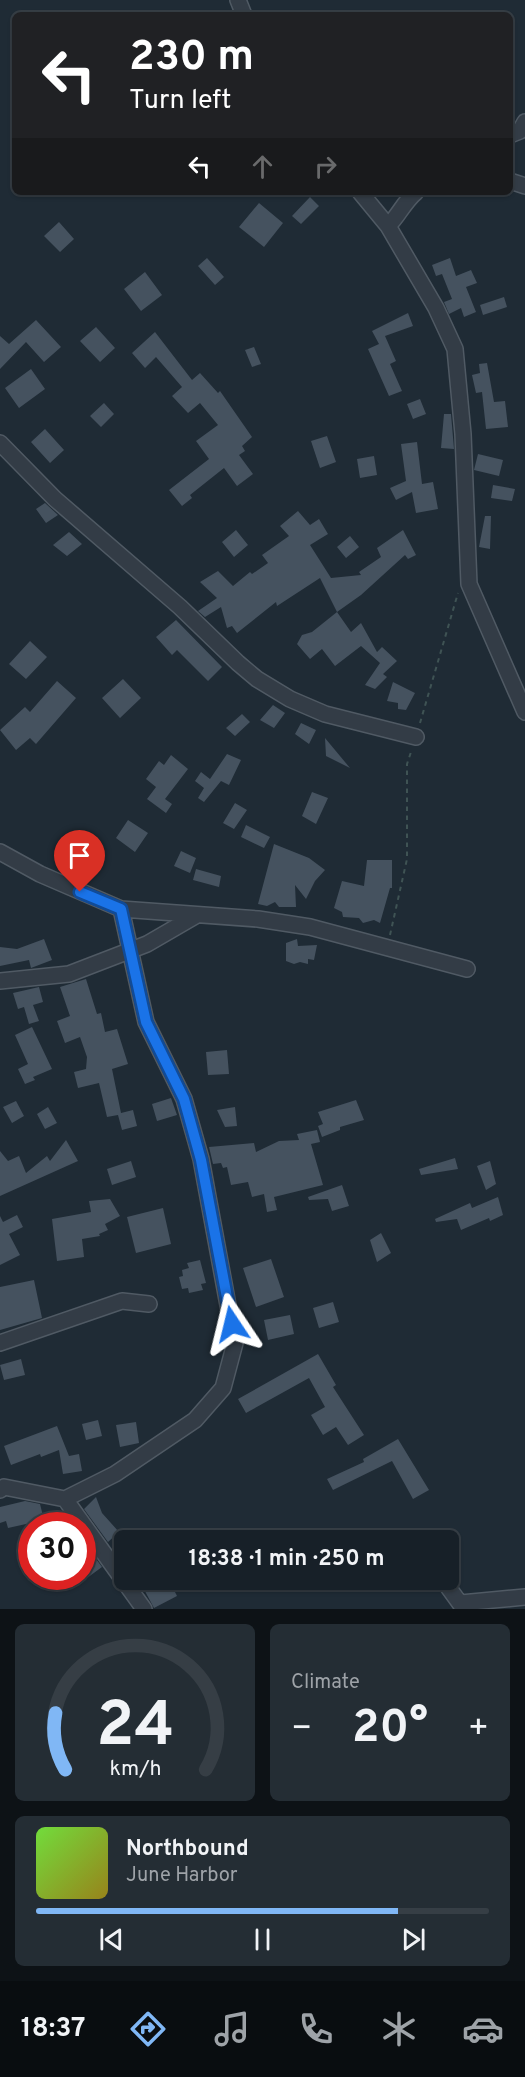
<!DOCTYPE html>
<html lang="en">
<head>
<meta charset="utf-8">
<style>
  body { margin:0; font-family:Overpass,sans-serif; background:#242d34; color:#f1f3f6; height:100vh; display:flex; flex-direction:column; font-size:22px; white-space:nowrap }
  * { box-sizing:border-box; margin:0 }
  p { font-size:20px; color:#9ea3a8 }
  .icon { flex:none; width:33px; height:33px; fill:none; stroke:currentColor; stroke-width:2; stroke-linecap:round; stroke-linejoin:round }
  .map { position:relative; height:1609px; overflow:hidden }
  .drawer { display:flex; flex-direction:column; gap:15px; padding:15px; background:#0d1216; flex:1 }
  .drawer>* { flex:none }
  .hud { position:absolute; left:12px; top:12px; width:501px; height:183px; border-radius:9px; box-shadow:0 2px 4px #0004,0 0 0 2px #363e45; background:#202124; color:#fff; overflow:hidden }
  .speed { position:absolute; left:18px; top:1512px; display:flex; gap:12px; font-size:30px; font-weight:700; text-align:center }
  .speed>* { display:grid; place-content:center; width:78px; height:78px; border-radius:50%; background:#172028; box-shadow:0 2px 4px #0004,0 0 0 2px #363e45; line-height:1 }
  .speed .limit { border:9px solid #d22; background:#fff; color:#111 }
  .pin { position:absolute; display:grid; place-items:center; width:51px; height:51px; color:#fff; margin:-62px -26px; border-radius:50% 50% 50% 0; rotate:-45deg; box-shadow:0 0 6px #0007 }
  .pin .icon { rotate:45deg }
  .me { position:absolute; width:66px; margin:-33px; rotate:350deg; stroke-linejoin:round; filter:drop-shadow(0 0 4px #0008) }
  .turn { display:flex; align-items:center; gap:21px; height:126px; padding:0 18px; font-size:27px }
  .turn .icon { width:78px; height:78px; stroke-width:2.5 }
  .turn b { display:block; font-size:42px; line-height:51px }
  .lanes { display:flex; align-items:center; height:57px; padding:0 18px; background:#0003; justify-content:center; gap:30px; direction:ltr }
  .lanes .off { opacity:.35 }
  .big { font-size:45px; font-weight:700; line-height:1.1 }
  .drawer .tile { flex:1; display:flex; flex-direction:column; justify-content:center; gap:9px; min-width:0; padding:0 21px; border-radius:9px; background:#242d34 }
  .drawer .dial { align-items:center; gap:0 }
  .dial svg { height:156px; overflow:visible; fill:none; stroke:#363e45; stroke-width:7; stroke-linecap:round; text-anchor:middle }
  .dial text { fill:#f1f3f6; stroke:none }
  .song { display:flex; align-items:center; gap:18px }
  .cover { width:72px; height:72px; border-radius:9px; background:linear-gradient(135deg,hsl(100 70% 55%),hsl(50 70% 35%)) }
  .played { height:6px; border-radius:3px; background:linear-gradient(90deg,#80b7f5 80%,#363e45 80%) }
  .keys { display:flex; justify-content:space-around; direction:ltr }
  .heat { display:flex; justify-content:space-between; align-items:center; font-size:33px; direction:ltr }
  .drawer .tiles { flex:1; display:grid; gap:15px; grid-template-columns:1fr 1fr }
  .tile:last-child { grid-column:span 2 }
  .trip { position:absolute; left:114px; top:1530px; width:345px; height:60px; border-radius:9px; background:#172028; box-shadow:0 2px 4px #0004,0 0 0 2px #363e45; font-weight:700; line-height:60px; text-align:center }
  .tabs { display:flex; height:96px; justify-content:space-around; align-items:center; background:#090d10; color:#9ea3a8 }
  .tabs .icon { width:42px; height:42px }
  .tabs .current { color:#80b7f5 }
  .tabs b { font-size:27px; color:#f1f3f6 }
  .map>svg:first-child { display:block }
  .building { fill:#45525f }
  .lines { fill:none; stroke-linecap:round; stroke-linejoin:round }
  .minor-casing { stroke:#505a64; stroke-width:18 }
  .path { stroke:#3f5354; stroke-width:2; stroke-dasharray:4.5 4.5; stroke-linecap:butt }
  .minor { stroke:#333c46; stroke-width:15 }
  .route-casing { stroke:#114b97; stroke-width:15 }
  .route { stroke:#1a73e8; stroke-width:10 }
</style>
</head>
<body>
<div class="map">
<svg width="525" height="1609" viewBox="0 0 525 1609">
  <rect width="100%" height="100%" fill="#1f2b35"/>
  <path class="building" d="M310 197 319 206 301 224 292 216Z
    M259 203 283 223 264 247 239 227Z
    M59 222 74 239 60 252 44 236Z
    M207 258 224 277 215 285 198 266Z
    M450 258 456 276 471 270 477 283 466 287 476 312 464 317 461 308 449 314 444 302 452 299 442 274 436 276 432 265Z
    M145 272 162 295 141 311 124 289Z
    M504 297 507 307 483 315 480 305Z
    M408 313 413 326 385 336 396 361 390 364 402 391 389 396 368 349 379 344 372 331Z
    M36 320 61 347 44 362 26 342 0 369V336L9 344Z
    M96 327 115 348 100 362 80 341Z
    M155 332 192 380 200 373 218 393 220 391 252 437 242 446 245 451 239 455 253 474 237 486 224 468 190 495 192 498 182 506 169 490 209 459 196 441 218 425 200 403 188 413 172 396 182 387 156 357 145 368 132 353Z
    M254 347 261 364 252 367 245 350Z
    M487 363 494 402 505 401 508 427 486 429 482 392 476 393 472 375 480 373 479 364Z
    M31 369 45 389 19 408 5 388Z
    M420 399 426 414 413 419 407 404Z
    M104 403 114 414 101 427 90 416Z
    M444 414H451L454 449 441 448Z
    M45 429 64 450 50 463 31 442Z
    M327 436 336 462 320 468 311 441Z
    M417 442 422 484 433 482 438 509 416 513 412 492 396 500 390 488 406 481 401 444Z
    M478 454 503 460 499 476 474 470Z
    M374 456 377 475 360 478 357 459Z
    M493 485 515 489 512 501 491 498Z
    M45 503 58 515 46 523 36 509Z
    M298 511 310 525 319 519 328 534 310 545 331 578 361 575 359 572 381 557 377 548 403 530 416 555 408 559 405 555 361 595 337 612 320 578 277 606 276 602 237 633 232 626 227 628 221 607 205 617 198 611 217 598 200 582 218 571 233 586 250 572 252 574 268 563 262 555 289 536 280 526Z
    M485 516H491L490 549 479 547Z
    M236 530 248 545 234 557 222 542Z
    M69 532 82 544 67 556 53 545Z
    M350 536 359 547 346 558 337 547Z
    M337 612 351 632 361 623 377 652 382 647 397 661 383 674 387 677 375 689 365 685 380 663 361 646 335 666 322 649 310 659 297 644 302 635 312 632Z
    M176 620 222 667 208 681 177 650 172 655 156 637Z
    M30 641 47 657 26 679 9 664Z
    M123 679 141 698 120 718 102 698Z
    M57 681 76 698 36 744 30 738 16 750 0 730 25 707 30 712Z
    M393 682 415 693 406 710 398 709V703L387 701Z
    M273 705 285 713 274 728 260 720Z
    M242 714 250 722 235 736 226 728Z
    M301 723 316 730 309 744 295 734Z
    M325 738 350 768 326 756Z
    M227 754 241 760 229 785 221 781 204 802 198 798 204 788 195 781 201 772 210 779Z
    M171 755 188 769 165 799 172 804 166 813 147 799 156 787 146 779 159 761 164 765Z
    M312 792 328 798 316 824 302 816Z
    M235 803 247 810 234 829 223 823Z
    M128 820 148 833 135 852 116 838Z
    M246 825 270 837 264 848 241 837Z
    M274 844 309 858 325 870 315 881 306 899 295 885 296 907H279L275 902 267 906 258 904Z
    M181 851 196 858 190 873 174 866Z
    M367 860H392V888H390L380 923 374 920 363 923 359 918 343 917 342 912 334 908 342 881 364 886Z
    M196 869 221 876 219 887 193 880Z
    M44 939 52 960 31 968 29 960 0 966V947L17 949Z
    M297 939 298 946 317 945 314 960 308 959V964L300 962 294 964 286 961V943Z
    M86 979 97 1014 101 1013 105 1032 117 1029 128 1064 112 1069 121 1113 133 1110 137 1126 122 1130 118 1115 107 1117 99 1083 78 1088 74 1072 86 1069 87 1057 80 1037 65 1043 57 1021 70 1016 60 987Z
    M39 987 43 1002 33 1005 39 1021 29 1024 24 1007 18 1009 13 993Z
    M32 1027 52 1069 33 1077 35 1080 25 1084 18 1069 28 1064 15 1035Z
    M227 1050 229 1074 208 1075 206 1052Z
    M171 1098 177 1115 157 1121 152 1104Z
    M356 1100 364 1120 340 1127V1130L322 1137 318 1126 323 1124 318 1112Z
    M16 1101 24 1116 12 1123 3 1107Z
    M48 1107 57 1123 45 1129 37 1114Z
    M235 1107 237 1126 225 1127 217 1110Z
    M317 1130 320 1142 311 1144 323 1185 274 1197 277 1210 267 1212 264 1194 252 1197 248 1182 231 1185 227 1167 223 1168 221 1163 213 1164 209 1147 254 1143 256 1152 279 1141 299 1140 297 1134Z
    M66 1140 78 1161 0 1196V1151L8 1161 19 1156 26 1173 47 1156 50 1161Z
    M455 1158 458 1169 421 1175 419 1169Z
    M131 1161 136 1177 112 1185 107 1169Z
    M490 1161 496 1184 486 1190 477 1166Z
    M342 1185 349 1206 332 1211 328 1199 309 1200 308 1197Z
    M498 1197 503 1215 490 1221 489 1218 461 1230 457 1219 436 1222 435 1219 470 1203 472 1208Z
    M110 1199 120 1216 105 1224 108 1230 99 1234 100 1236 82 1239 84 1257 57 1261 52 1219 91 1212 89 1201Z
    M163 1208 171 1244 136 1253 127 1217Z
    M17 1215 23 1227 9 1234 20 1255 0 1265V1216L3 1222Z
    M381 1233 391 1253 377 1262 370 1240Z
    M271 1259 284 1297 256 1307 243 1268Z
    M200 1260 206 1283 201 1284 203 1290 189 1293 188 1288 182 1289 179 1277 183 1276 182 1270 189 1268 187 1263Z
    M34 1280 42 1318 0 1330V1287Z
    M333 1302 339 1322 319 1328 313 1308Z
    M290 1315 294 1334 268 1340 264 1320Z
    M318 1354 336 1385 333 1387 364 1435 348 1445 336 1427 323 1435 311 1415 325 1407 309 1378 246 1413 238 1399Z
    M21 1359 25 1375 4 1380 0 1365Z
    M98 1420 102 1436 86 1440 82 1424Z
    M136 1422 139 1443 120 1447 116 1425Z
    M57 1426 69 1456 79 1454 82 1471 63 1474 59 1450 41 1457 40 1454 11 1465 4 1446Z
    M398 1439 429 1490 413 1499 392 1461 333 1490 327 1479 364 1462 363 1459Z
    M96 1497 102 1513 119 1532 108 1542 84 1509Z
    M25 1501 40 1504 44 1520 8 1528 6 1521 0 1523V1507Z
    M82 1540 102 1567 87 1578 82 1571Z
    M139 1580H169L177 1596 154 1608Z"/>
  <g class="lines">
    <defs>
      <path id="minor" d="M238 0 244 15
        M510 135 520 131 525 122
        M510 181 525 186
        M360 192 388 226 436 308 455 349 463 434 469 584 525 712
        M388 226C399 215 404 202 416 192
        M0 443 55 499 180 607 238 663 257 679 290 699 325 714 416 737
        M0 852 40 874 121 909 258 919 310 927 467 969
        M0 981 69 974 147 944 197 915
        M0 1343 122 1301 149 1304
        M0 1490 4 1487 65 1499 115 1474 195 1420 223 1388 235 1343 201 1159 184 1099 146 1022 121 909
        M65 1499 144 1609
        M443 1580 464 1609
        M461 1603 525 1597"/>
    </defs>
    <use href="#minor" class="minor-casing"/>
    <path class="path" d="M420 723 458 593
      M390 935 407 859V764L412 749"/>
    <use href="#minor" class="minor"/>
  </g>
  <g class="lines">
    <defs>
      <path id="route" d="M80 892 121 909 146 1022 184 1099 201 1160 232 1324"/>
    </defs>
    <use href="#route" class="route-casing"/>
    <use href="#route" class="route"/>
  </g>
</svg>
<div class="speed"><div class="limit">30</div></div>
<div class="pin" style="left:80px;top:892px;background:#d93025"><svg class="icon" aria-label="arrive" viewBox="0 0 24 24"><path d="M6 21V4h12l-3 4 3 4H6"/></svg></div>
<svg class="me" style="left:232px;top:1324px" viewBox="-20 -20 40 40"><path d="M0-17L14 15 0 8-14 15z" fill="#1a73e8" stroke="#fff" stroke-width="4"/></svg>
<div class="trip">18:38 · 1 min · 250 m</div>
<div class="hud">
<div class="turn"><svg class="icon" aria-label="left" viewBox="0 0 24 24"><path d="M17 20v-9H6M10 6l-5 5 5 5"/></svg><div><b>230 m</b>Turn left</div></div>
<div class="lanes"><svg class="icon" aria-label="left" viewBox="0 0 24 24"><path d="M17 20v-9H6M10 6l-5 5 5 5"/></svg><svg class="icon off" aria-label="ahead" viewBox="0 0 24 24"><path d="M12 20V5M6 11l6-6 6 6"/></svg><svg class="icon off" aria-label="right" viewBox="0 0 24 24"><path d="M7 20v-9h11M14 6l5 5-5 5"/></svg></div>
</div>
</div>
<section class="drawer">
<div class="tiles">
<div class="tile dial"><svg viewBox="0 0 100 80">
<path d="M14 69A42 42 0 1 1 86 69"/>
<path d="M14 69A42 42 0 0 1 9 40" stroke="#80b7f5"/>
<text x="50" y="56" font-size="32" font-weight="700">24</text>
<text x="50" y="72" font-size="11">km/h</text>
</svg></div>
<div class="tile"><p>Climate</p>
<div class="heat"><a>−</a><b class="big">20°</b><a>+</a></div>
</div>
<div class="tile">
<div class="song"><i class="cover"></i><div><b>Northbound</b><p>June Harbor</p></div></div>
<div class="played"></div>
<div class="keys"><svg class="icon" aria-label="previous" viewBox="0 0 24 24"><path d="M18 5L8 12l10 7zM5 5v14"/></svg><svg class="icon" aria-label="pause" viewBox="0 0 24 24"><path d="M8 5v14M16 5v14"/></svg><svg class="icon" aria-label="next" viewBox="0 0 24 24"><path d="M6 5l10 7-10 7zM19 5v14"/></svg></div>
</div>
</div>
</section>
<nav class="tabs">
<b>18:37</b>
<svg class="icon current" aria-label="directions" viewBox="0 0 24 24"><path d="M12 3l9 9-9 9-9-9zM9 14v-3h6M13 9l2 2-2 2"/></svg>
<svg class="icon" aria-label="music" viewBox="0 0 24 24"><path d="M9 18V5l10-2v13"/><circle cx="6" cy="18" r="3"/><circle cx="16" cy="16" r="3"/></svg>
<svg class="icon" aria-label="phone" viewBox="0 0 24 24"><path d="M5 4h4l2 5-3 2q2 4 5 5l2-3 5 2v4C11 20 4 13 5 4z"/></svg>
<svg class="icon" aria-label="climate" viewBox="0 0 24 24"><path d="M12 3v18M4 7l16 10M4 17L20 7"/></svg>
<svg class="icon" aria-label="car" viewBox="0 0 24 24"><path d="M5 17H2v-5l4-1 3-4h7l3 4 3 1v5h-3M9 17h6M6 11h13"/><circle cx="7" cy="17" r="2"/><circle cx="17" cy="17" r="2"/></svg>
</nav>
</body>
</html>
